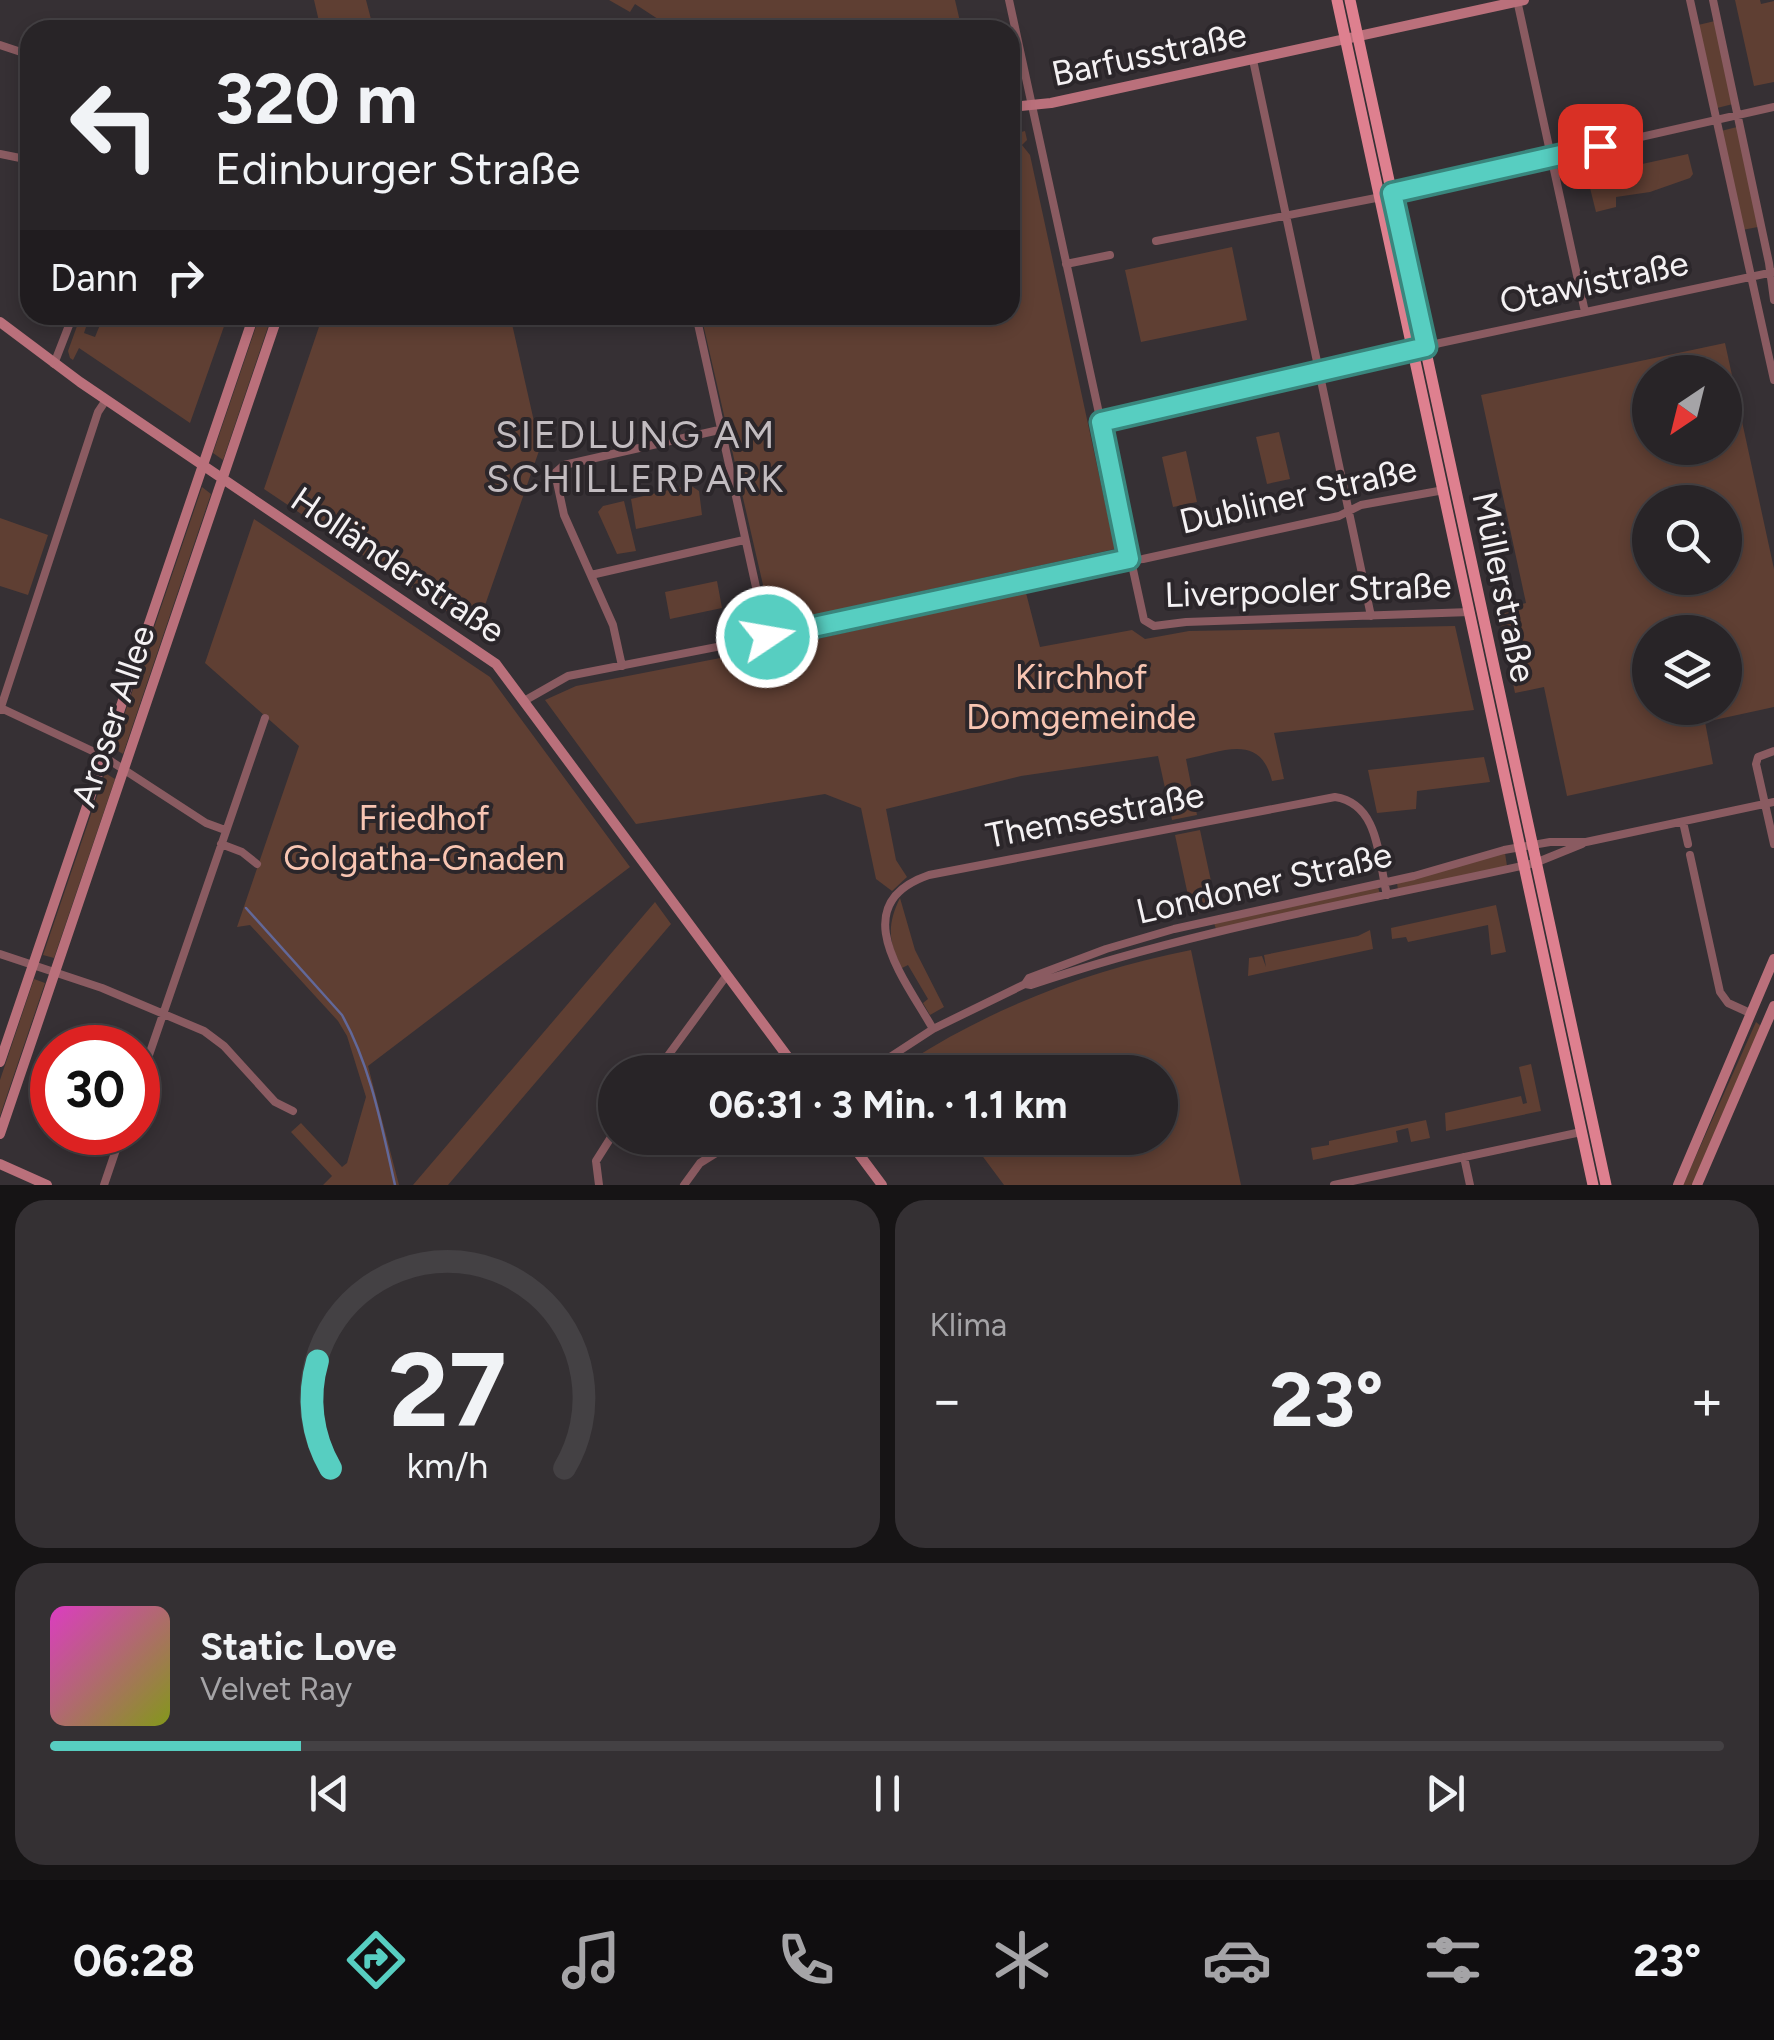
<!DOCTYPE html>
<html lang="de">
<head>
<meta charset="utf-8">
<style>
  body { margin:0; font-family:Figtree,sans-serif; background:#343033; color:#f1f3f6; height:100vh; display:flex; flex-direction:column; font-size:38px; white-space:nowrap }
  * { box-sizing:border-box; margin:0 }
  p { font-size:32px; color:#a5a4a7 }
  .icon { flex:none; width:55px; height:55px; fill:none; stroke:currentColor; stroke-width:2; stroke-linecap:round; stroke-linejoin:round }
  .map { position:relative; height:1185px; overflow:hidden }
  .sheet { display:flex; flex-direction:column; gap:15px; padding:15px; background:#161415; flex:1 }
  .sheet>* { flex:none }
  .top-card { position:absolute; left:20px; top:20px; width:1000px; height:305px; border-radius:30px; box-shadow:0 5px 15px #0003,0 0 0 2px #444144; background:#282427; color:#f1f3f6; overflow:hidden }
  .needle { width:65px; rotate:215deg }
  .tools { position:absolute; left:1632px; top:355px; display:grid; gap:20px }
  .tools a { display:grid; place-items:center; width:110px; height:110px; border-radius:50%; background:#282427; box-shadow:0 5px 15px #0003,0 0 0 2px #444144; font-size:50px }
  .speed { position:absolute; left:30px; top:1025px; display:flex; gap:20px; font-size:50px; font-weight:700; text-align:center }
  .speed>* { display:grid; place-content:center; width:130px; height:130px; border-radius:50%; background:#282427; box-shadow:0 5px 15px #0003,0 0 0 2px #444144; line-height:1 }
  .speed .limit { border:15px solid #d22; background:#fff; color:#111 }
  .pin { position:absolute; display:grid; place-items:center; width:85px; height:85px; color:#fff; margin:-42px; border-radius:20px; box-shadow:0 5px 15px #0006 }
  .me { position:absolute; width:110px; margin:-55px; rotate:78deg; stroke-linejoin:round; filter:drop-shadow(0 0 8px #0008) }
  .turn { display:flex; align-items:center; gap:35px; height:210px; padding:0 30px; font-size:45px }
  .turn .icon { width:130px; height:130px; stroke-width:2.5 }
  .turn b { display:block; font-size:70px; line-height:85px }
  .then { display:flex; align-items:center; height:95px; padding:0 30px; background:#0003; gap:20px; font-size:38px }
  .big { font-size:75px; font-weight:700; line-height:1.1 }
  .sheet .tile { flex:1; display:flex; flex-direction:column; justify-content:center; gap:15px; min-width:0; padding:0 35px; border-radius:30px; background:#343033 }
  .sheet .dial { align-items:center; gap:0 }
  .dial svg { height:260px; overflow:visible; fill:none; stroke:#444144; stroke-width:7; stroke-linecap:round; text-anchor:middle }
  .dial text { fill:#f1f3f6; stroke:none }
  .song { display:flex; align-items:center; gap:30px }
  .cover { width:120px; height:120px; border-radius:15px; background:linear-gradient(135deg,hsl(310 70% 55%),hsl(70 70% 35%)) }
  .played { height:10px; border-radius:5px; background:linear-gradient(90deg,#57cec1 15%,#444144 15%) }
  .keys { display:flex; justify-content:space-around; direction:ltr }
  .heat { display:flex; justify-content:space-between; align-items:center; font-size:55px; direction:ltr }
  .sheet .tiles { flex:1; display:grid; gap:15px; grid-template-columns:1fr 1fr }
  .tile:last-child { grid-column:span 2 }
  .trip { position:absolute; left:598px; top:1055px; width:580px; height:100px; border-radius:50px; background:#282427; box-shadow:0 5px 15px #0003,0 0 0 2px #444144; font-weight:700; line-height:100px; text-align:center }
  .menu { display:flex; height:160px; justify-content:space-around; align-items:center; background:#100e10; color:#a5a4a7 }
  .menu .icon { width:70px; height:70px }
  .menu .selected { color:#57cec1 }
  .menu b { font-size:45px; color:#f1f3f6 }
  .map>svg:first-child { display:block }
  .green { fill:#5f3f33; fill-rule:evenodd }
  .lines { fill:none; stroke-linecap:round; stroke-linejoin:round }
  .stream { stroke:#626899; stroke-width:2.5 }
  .street { stroke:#8a5b61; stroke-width:8 }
  .secondary { stroke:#ba707b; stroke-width:10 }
  .primary { stroke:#de808f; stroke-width:11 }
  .route-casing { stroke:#39867d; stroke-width:25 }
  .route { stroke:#57cec1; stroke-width:18 }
  .labels { text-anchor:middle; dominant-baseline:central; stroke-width:8; stroke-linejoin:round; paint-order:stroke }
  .street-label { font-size:35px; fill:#f4f1f3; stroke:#2b262a }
  .park-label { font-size:35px; fill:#f8c5b2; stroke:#2b262a }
  .neighbourhood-label { font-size:38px; letter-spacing:2.5px; fill:#c2bcc0; stroke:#2b262a }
</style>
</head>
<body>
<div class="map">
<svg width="1774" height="1185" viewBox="0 0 1774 1185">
  <rect width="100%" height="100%" fill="#363034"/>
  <path class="green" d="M314 0H366L373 27 321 30Z
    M609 0H955L962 30H656L661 21 635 4 630 12Z
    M1735 0H1760L1761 4 1774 1V82L1754 86Z
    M1715 21 1733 104 1717 108 1698 25Z
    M1010 119 1021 132 1025 131 1027 140 1022 145 1030 155 1115 549 772 624 701 315H1010Z
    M1737 127 1758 227 1742 230 1721 131Z
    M1688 154 1693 174 1690 178 1650 192 1616 197V207L1596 212 1587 176Z
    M1232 247 1247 320 1141 342 1125 270Z
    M81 315H90L87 324 81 325 86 327 84 333 95 337 104 315H228L190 423 79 348 73 360 70 358 68 351Z
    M260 315H272L223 460 213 453Z
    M323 315H510L540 448 476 631 264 489Z
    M1725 343 1774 569V707L1705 722 1713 764 1567 796 1544 687 1515 693 1498 610 1526 603 1481 395ZM1650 372H1725V448H1650ZM1650 502H1725V578H1650ZM1725 632V708H1650V632Z
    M1279 432 1290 479 1267 484 1256 437Z
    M1186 451 1197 502 1173 507 1162 457Z
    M690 485 699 491 702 515 636 529 631 499Z
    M202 487 211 494 123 754 113 748Z
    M624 501 636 551 617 554 598 512 603 506Z
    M0 518 48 535 28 595 0 586Z
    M254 519 490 677 630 867 368 1066 399 1185H323L332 1176 291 1132 301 1123 342 1167 347 1163 366 1097 347 1036 338 1021 250 925 237 927 299 746 205 663Z
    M717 581 722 608 670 619 665 592Z
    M1026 593 1040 647 1132 630 1145 639 1189 631 1455 626 1474 710 1274 733 1284 779 1272 781C1260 732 1222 752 1186 759L1197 815 1172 820 1158 756 1021 776 886 809 896 860 907 877 892 891 876 879 861 808 825 794 636 824 545 700 576 686 798 643Z
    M1484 757 1490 782 1417 791 1416 809 1377 813 1368 770Z
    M105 773 115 779 54 958 43 955Z
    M1200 830 1217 909 1192 914 1175 835Z
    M1505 853 1507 866 1398 890 1397 883Z
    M1378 887 1380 894 1216 929 1214 923Z
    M900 898 915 950 944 1007 930 1015 923 1003 928 999 908 965 902 968C888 943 887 924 900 898Z
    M655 902 671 924 448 1185H413Z
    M1496 905 1506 952 1491 955 1488 925 1408 942 1406 937 1392 939 1391 928Z
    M1370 930 1373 949 1248 976 1249 958 1262 956 1266 967 1264 955 1358 936Z
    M1191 950 1241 1185H1004L969 1138H1160V1072H921L911 1060C996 1006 1093 969 1191 950Z
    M34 979 45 983 0 1116V1080Z
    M1756 1022 1761 1026 1694 1185H1683Z
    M1531 1064 1541 1111 1446 1131 1445 1113 1521 1096 1523 1104 1527 1103 1519 1067Z
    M1426 1120 1430 1138 1411 1142 1408 1128 1396 1131 1398 1142 1313 1160 1311 1148 1329 1145V1141Z"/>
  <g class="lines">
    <path class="stream" d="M246 908 342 1015C371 1067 382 1128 395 1185"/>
    <path class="street" d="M1009 0 1144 620 1154 626 1186 622 1470 612
      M1517 0 1585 312
      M1690 0 1774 380
      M1713 0 1769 263 1774 300
      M0 45 30 55
      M1253 60 1371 616
      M0 154 30 160
      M1392 193 1774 107
      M1156 241 1381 197
      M1066 264 1110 255
      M696 315 767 637
      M54 364 73 315
      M1101 421 1311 375 1440 343 1774 272
      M591 575 744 540
      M622 666 613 625 564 515 555 473 564 465 719 430
      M524 701 568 676 778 635 1116 561 1143 559 1339 516 1361 505 1444 490
      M1 708 103 756 206 823 225 830
      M0 710 98 412 106 400
      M1774 751 1758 757 1756 764 1774 844
      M1683 822 1688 844
      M221 844 242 852 257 864
      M1690 855 1720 992 1728 1003 1750 1013
      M0 954 102 988 204 1031 224 1046 275 1102 293 1111
      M1025 984 1031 985C1195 929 1366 901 1535 863L1582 844
      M933 1029C907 982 842 905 929 875L1335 797C1380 804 1378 859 1387 895
      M656 1072 727 975
      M867 1072 933 1029 1025 984 1029 978 1106 949 1174 929 1414 876 1504 850 1550 842H1586L1774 802
      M138 1087 265 718
      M1464 1157 1470 1185
      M104 1185 122 1132
      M599 1185 596 1161 615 1131
      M684 1185 700 1163 716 1153
      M1334 1185 1581 1132"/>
    <path class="secondary" d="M1010 107 1051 103 1524 0
      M0 322 80 382 496 664 799 1072
      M0 1062 254 315
      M0 1134 278 315
      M847 1138 882 1185
      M0 1164 47 1185
      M1678 1185 1774 959
      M1697 1185 1774 1006"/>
    <path class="primary" d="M1337 0 1593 1185
      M1350 0 1606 1185"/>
  </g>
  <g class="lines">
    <defs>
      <path id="route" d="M767 637 1129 559 1101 422 1426 347 1392 193 1600 146"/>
    </defs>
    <use href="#route" class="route-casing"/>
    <use href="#route" class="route"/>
  </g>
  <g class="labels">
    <g class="street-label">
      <text transform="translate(1149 54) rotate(-12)">Barfusstraße</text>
      <text transform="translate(1594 282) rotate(-12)">Otawistraße</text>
      <text transform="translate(1298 495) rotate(-13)">Dubliner Straße</text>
      <text transform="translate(398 565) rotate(34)">Holländerstraße</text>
      <text transform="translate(1504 587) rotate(78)">Müllerstraße</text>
      <text transform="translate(1308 590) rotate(-2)">Liverpooler Straße</text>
      <text transform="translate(113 716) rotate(-71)">Aroser Allee</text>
      <text transform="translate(1095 815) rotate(-11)">Themsestraße</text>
      <text transform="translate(1264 883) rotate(-13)">Londoner Straße</text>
    </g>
    <g class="park-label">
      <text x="1081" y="677">Kirchhof<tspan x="1081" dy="40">Domgemeinde</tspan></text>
      <text x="424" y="818">Friedhof<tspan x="424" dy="40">Golgatha-Gnaden</tspan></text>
    </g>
    <g class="neighbourhood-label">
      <text x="636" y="435">SIEDLUNG AM<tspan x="636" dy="44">SCHILLERPARK</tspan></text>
    </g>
  </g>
</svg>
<div class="tools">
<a><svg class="needle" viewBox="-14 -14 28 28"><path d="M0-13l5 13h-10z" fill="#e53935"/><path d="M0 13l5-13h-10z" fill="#a5a4a7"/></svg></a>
<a><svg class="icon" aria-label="search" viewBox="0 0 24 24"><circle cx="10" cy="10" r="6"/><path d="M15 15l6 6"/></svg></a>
<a><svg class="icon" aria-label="layers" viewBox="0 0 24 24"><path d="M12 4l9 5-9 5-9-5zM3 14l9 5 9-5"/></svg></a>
</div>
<div class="speed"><div class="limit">30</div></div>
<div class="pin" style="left:1600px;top:146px;background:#d93025"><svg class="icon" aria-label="arrive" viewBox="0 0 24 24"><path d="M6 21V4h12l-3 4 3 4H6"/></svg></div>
<svg class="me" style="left:767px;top:637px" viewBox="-20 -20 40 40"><circle r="17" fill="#57cec1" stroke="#fff" stroke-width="3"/><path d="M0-11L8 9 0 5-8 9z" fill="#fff"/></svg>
<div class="trip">06:31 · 3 Min. · 1.1 km</div>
<div class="top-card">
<div class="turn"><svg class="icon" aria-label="left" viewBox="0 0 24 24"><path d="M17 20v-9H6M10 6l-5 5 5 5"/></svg><div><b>320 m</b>Edinburger Straße</div></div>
<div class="then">Dann<svg class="icon" aria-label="right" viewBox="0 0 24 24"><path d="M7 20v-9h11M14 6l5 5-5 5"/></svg></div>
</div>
</div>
<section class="sheet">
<div class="tiles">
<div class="tile dial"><svg viewBox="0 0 100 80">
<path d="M14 69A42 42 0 1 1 86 69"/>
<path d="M14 69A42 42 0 0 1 10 36" stroke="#57cec1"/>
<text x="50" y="56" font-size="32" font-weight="700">27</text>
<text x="50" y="72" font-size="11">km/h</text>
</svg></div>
<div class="tile"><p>Klima</p>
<div class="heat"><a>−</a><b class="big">23°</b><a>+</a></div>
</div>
<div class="tile">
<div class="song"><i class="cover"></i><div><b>Static Love</b><p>Velvet Ray</p></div></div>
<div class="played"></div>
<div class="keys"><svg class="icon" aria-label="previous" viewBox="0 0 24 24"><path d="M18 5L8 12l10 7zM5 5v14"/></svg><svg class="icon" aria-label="pause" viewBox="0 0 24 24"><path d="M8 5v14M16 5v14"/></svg><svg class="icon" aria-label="next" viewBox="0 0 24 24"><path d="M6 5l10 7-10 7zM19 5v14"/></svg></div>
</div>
</div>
</section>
<nav class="menu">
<b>06:28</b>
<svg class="icon selected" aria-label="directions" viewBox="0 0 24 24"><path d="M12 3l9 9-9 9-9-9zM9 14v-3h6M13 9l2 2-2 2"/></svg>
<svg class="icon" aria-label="music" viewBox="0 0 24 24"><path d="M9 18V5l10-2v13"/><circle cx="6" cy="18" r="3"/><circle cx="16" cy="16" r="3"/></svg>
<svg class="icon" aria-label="phone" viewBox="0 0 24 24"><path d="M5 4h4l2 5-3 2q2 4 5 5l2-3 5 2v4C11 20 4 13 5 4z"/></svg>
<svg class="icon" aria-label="climate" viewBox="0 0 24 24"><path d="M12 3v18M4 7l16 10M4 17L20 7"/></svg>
<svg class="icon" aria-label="car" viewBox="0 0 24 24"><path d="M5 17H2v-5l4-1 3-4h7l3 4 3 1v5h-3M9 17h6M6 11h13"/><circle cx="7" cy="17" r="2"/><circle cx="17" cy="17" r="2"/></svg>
<svg class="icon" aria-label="filters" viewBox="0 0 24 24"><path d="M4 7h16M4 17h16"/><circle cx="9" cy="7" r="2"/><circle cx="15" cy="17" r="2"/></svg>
<b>23°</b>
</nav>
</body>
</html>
